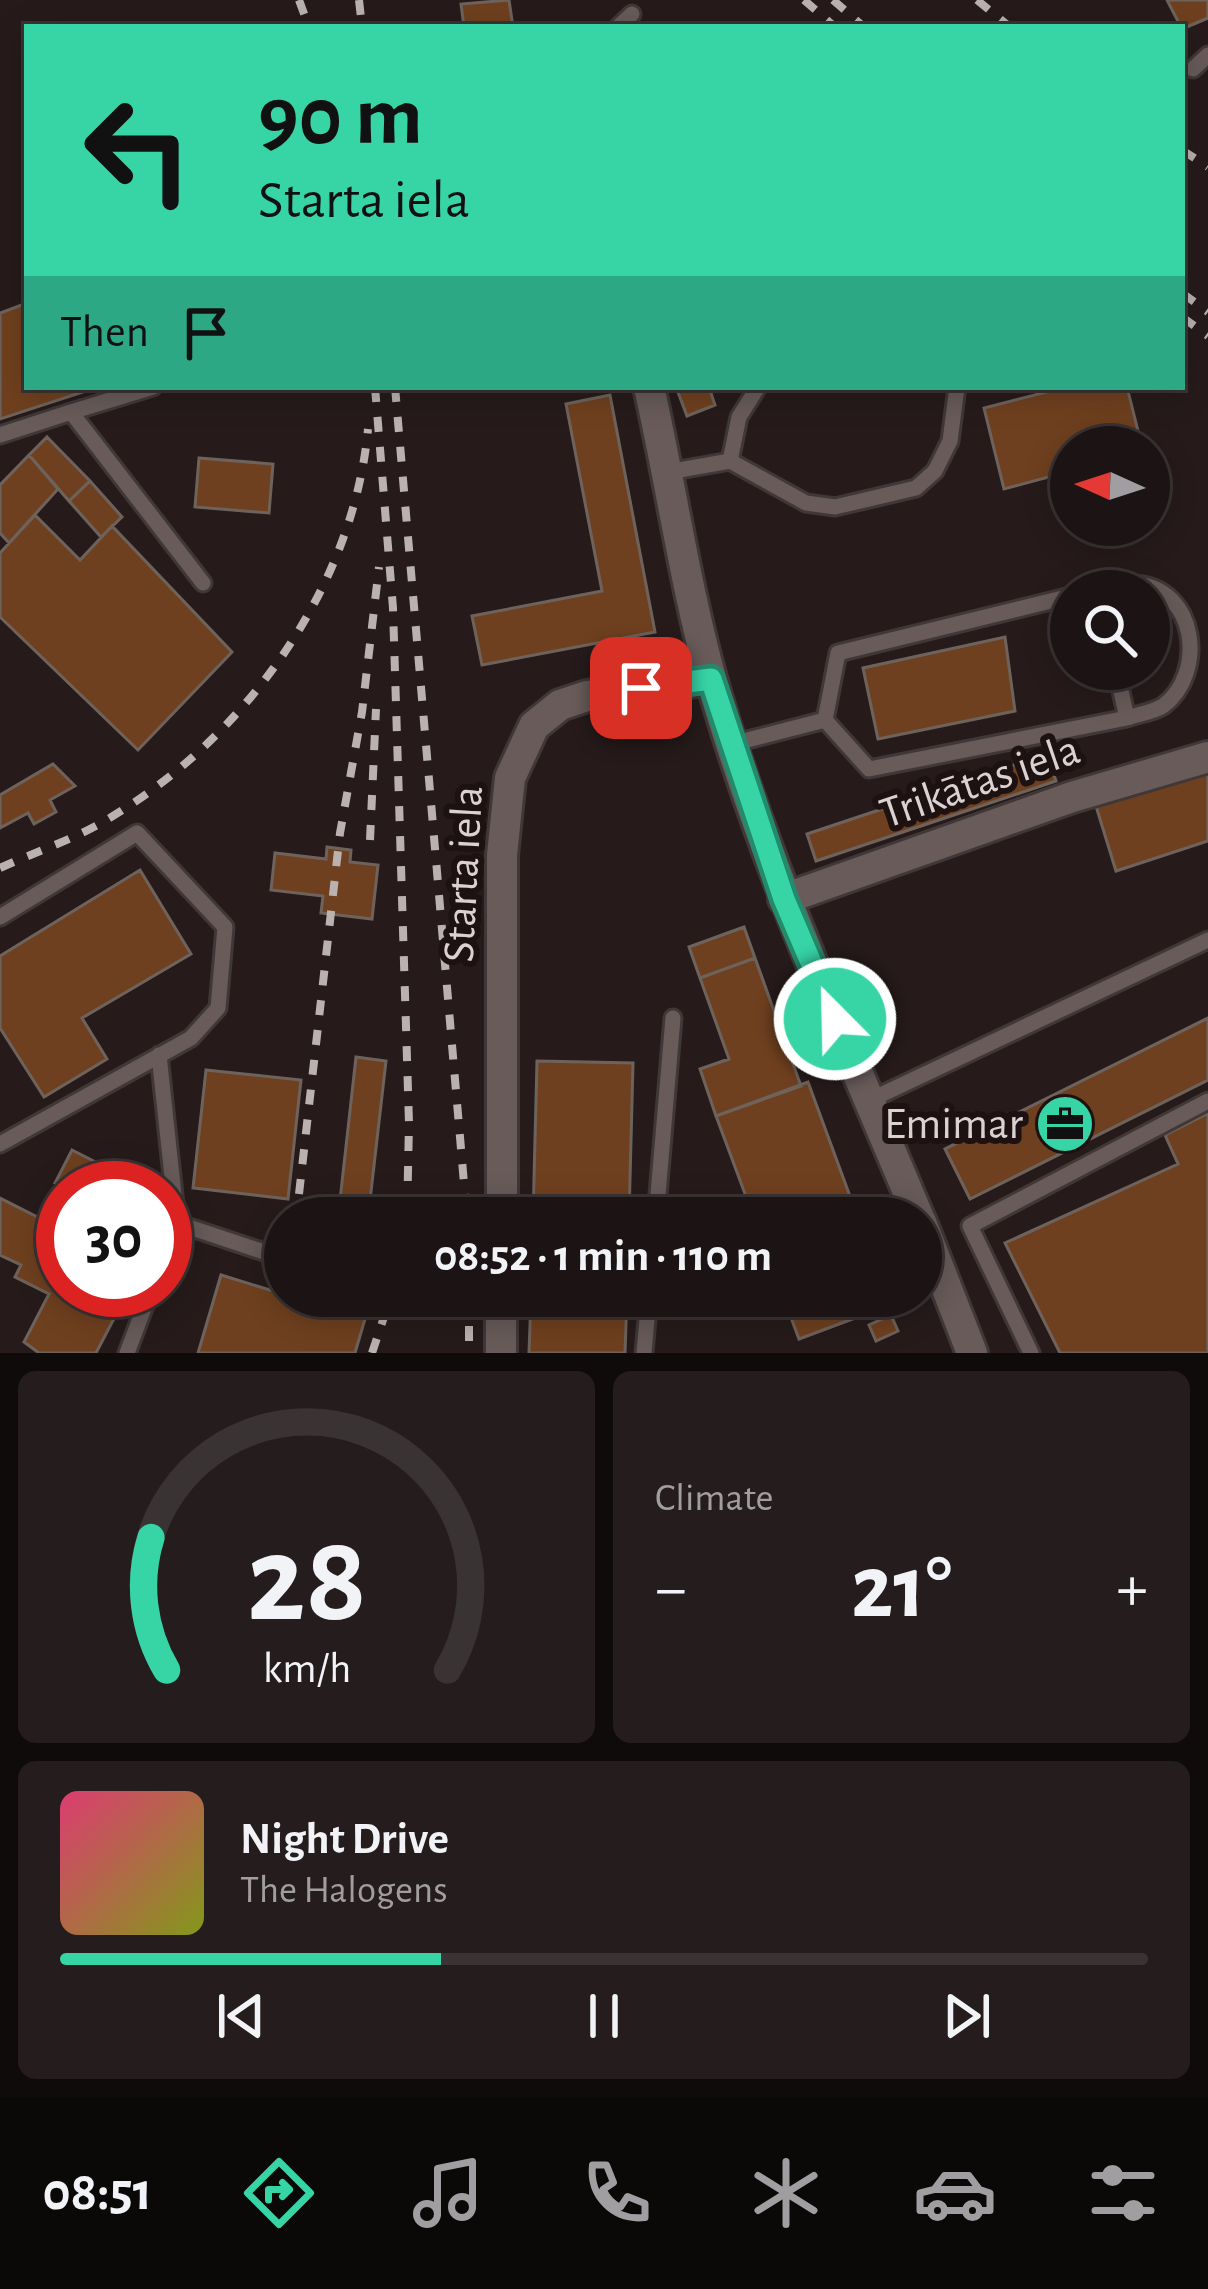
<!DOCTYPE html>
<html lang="en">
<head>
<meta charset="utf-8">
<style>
  body { margin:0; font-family:"Alegreya Sans",sans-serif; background:#251d1d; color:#f1f3f6; height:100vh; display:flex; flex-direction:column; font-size:45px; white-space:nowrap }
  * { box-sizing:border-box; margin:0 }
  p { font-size:39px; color:#a09ea0 }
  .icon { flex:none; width:66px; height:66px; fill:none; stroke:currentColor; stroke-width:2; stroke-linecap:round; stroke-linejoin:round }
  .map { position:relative; height:1353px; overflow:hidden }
  .sheet { display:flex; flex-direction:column; gap:18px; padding:18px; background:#0f0b0b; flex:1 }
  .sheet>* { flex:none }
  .banner { position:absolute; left:24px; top:24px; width:1161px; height:366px; border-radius:0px; box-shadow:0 6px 30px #0003,0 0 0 3px #3a3334; background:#37d4a6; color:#111; overflow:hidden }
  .needle { width:78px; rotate:273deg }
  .fabs { position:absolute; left:1050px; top:426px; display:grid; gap:24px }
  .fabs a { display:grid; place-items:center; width:120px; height:120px; border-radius:50%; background:#1c1414; box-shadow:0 6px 30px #0003,0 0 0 3px #3a3334; font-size:60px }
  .speed { position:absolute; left:36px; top:1161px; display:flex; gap:24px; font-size:60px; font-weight:700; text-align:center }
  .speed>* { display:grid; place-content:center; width:156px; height:156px; border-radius:50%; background:#1c1414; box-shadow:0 6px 30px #0003,0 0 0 3px #3a3334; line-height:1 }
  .speed .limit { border:18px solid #d22; background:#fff; color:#111 }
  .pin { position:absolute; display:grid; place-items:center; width:102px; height:102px; color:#fff; margin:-51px; border-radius:24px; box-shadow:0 6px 18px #0006 }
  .me { position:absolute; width:132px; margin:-66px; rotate:337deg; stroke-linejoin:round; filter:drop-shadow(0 0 9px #0008) }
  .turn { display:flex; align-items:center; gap:42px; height:252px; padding:0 36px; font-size:54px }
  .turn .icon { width:156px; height:156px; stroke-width:2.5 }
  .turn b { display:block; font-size:84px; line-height:102px }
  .then { display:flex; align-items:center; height:114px; padding:0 36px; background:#0003; gap:24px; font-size:45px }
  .big { font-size:90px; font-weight:600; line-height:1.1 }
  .sheet .widget { flex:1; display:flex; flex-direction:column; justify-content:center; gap:18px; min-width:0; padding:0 42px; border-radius:18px; background:#251d1d }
  .sheet .dial { align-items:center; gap:0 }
  .dial svg { height:312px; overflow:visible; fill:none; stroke:#3a3334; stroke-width:7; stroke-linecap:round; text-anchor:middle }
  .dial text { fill:#f1f3f6; stroke:none }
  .song { display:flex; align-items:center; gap:36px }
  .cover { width:144px; height:144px; border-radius:18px; background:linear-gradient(135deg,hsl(340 70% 55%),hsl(70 70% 35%)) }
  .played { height:12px; border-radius:6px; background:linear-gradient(90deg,#37d4a6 35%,#3a3334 35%) }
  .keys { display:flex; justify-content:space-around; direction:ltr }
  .heat { display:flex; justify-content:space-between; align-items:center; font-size:66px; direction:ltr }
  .sheet .tiles { flex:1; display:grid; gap:18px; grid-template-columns:1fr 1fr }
  .widget:last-child { grid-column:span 2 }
  .trip { position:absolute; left:264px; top:1197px; width:678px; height:120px; border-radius:60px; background:#1c1414; box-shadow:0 6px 30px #0003,0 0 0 3px #3a3334; font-weight:600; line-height:120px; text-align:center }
  .tab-bar { display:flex; height:192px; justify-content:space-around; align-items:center; background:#0b0808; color:#a09ea0 }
  .tab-bar .icon { width:84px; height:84px }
  .tab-bar .selected { color:#37d4a6 }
  .tab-bar b { font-size:54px; color:#f1f3f6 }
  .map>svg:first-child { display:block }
  .building { fill:#6f401f; stroke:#6e635c; stroke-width:3 }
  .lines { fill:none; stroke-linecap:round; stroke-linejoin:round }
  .lane-casing { stroke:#403737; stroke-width:21 }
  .street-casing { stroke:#403737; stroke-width:36 }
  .lane { stroke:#685b5a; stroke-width:15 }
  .street { stroke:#685b5a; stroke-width:30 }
  .rail { stroke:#bab2b1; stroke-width:8; stroke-dasharray:15 15; stroke-linecap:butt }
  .route-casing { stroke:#248a6c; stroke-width:30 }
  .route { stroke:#37d4a6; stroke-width:21 }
  .labels { text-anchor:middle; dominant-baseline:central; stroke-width:12; stroke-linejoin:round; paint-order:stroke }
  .street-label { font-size:45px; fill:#dad2d1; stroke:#1d1211 }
  .poi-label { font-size:45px; fill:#dad2d1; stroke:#1d1211; text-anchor:end }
</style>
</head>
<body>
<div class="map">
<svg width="1208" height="1353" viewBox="0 0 1208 1353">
  <rect width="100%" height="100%" fill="#261b1a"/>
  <path class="building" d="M509 0 513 27H464L461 4Z
    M1167 0H1208V18L1182 29Z
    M27 303V387H98L0 419V313Z
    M676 387H709L715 405 687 416Z
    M1066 387H1127L1142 447H1071V471L1004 489 984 408Z
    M610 395 655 632 482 665 472 616 602 591 566 404Z
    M47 437 90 481 69 501 29 455Z
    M29 455 58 489 9 543 0 533V485Z
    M199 458 273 464 269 513 195 507Z
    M90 481 122 517 101 537 69 501Z
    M35 515 80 560 112 526 232 652 138 750 0 617V553Z
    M1005 637 1015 711 878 739 863 668Z
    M1047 754 1056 781 816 861 807 834Z
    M53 764 75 786 50 800 56 812 34 824 28 813 0 828V795Z
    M1208 767V841L1116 871 1095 803Z
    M327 847 351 850 350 862 378 865 372 919 321 913 323 896 271 890 275 853 326 859Z
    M140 870 191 954 82 1018 107 1059 44 1097 0 1028V956Z
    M744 927 755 958 700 978 689 947Z
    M755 958 801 1086 716 1116 700 1069 729 1059 700 978Z
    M1208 1018V1080L970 1199 945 1149Z
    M356 1057 386 1061 368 1218H338Z
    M537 1061 633 1063 629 1218H533Z
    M206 1070 301 1080 288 1199 193 1188Z
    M808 1082 858 1218H754L716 1116Z
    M1208 1113V1353H1060L1005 1243 1178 1164 1165 1135Z
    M72 1150 139 1184 65 1188 55 1183Z
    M0 1198 63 1230V1290H129L96 1353H39L24 1342 49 1294 15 1277 21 1265 0 1255Z
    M221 1275 365 1319 355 1353H198Z
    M531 1296H627L625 1353H529Z
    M783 1296H887L890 1305 799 1339Z
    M891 1315 898 1331 876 1341 869 1325Z"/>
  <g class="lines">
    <defs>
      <path id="lane" d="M618 27 632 14
        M1193 69 1208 55
        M71 412 153 387
        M0 435 71 412 203 583
        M730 461 739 417 758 387
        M668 472 730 461 806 503 835 507 916 488 935 471 950 441 957 387
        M1098 589C1110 588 1124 583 1135 584 1197 588 1207 673 1163 706 1154 712 1138 714 1127 718
        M825 720 869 769 1127 718 1116 669
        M825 720 838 653 1071 596
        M732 744 825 720
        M0 917 137 833 225 927 218 1008 191 1038 0 1144
        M159 1055 177 1223 165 1254
        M870 1100 1208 940
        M656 1218 673 1018
        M177 1223 285 1259
        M127 1353 151 1290
        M644 1353 649 1296
        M1031 1353 970 1226 1208 1101"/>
      <path id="street" d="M649 387C671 484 685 586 712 682 765 867 845 1041 919 1218
        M784 899 1072 797 1208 757
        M502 1218V855L510 778 534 726 560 705 587 696 711 679
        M921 1222 972 1353
        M501 1353V1296"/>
    </defs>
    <use href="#lane" class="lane-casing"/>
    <use href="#street" class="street-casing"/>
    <use href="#lane" class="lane"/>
    <use href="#street" class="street"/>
    <path class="rail" d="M299 0 309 27
      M359 0 362 27
      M804 0 835 27
      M833 0 864 27
      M977 0 1010 27
      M1182 150 1208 167
      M1182 293 1208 312
      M1182 317 1208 336
      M375 387 393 608 409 1123 407 1218
      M395 387 467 1218
      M370 840 376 709
      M0 868C35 852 75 839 108 819 245 738 353 589 368 429
      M299 1194 340 833 362 712 379 567
      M469 1296V1353
      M372 1353 391 1296"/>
  </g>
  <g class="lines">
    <defs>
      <path id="route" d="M641 688 711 679 784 899 835 1019"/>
    </defs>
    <use href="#route" class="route-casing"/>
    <use href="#route" class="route"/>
  </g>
  <defs>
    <symbol id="office-disc" viewBox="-11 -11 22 22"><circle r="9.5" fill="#37d4a6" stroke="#1d1211"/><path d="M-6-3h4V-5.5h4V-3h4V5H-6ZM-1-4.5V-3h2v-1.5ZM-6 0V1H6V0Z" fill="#111"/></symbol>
  </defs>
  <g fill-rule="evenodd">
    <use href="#office-disc" x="1032" y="1091" width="66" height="66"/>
  </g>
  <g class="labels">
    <g class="street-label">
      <text transform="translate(980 782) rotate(-19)">Trikātas iela</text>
      <text transform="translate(464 874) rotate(-87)">Starta iela</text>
    </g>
    <g class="poi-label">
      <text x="1023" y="1124">Emimar</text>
    </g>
  </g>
</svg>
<div class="fabs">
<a><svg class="needle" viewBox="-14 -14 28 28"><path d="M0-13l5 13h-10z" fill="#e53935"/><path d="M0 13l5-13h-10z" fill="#a09ea0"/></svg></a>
<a><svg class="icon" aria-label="search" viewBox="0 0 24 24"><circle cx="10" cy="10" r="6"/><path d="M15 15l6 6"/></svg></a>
</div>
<div class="speed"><div class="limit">30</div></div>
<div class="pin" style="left:641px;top:688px;background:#d93025"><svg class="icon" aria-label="arrive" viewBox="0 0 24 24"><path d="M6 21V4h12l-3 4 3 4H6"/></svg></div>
<svg class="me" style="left:835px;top:1019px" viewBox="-20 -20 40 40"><circle r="17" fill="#37d4a6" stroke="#fff" stroke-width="3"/><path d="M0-11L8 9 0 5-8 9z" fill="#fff"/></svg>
<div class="trip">08:52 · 1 min · 110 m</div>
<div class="banner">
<div class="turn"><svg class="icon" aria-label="left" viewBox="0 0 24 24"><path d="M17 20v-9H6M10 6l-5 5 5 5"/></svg><div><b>90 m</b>Starta iela</div></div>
<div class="then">Then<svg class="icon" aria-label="arrive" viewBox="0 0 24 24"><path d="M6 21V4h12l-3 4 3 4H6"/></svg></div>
</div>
</div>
<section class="sheet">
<div class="tiles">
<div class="widget dial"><svg viewBox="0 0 100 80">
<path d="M14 69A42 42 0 1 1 86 69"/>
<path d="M14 69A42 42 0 0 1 10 35" stroke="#37d4a6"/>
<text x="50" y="56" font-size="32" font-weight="700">28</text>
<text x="50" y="72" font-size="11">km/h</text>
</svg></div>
<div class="widget"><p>Climate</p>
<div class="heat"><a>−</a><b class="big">21°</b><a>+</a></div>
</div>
<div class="widget">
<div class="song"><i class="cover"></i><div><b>Night Drive</b><p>The Halogens</p></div></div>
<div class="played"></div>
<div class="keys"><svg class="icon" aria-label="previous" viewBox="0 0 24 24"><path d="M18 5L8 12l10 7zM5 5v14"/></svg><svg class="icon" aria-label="pause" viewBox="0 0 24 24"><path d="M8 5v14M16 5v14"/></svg><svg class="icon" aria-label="next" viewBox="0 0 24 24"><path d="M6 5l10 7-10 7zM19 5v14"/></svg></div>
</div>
</div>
</section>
<nav class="tab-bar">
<b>08:51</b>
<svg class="icon selected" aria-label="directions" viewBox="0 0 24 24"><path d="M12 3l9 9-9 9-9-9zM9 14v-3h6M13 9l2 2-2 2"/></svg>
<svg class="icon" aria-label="music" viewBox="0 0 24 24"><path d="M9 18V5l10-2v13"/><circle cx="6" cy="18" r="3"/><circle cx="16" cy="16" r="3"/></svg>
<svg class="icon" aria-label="phone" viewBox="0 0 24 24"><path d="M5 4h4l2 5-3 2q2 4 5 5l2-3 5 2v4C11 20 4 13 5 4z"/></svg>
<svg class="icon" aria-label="climate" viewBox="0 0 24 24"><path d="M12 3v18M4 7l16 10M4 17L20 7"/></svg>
<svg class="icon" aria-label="car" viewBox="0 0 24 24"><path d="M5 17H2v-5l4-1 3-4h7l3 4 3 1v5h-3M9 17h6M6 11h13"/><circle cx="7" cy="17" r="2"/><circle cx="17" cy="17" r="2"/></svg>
<svg class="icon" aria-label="filters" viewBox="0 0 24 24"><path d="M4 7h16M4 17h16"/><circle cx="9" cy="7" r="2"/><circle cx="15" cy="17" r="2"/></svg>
</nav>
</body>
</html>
